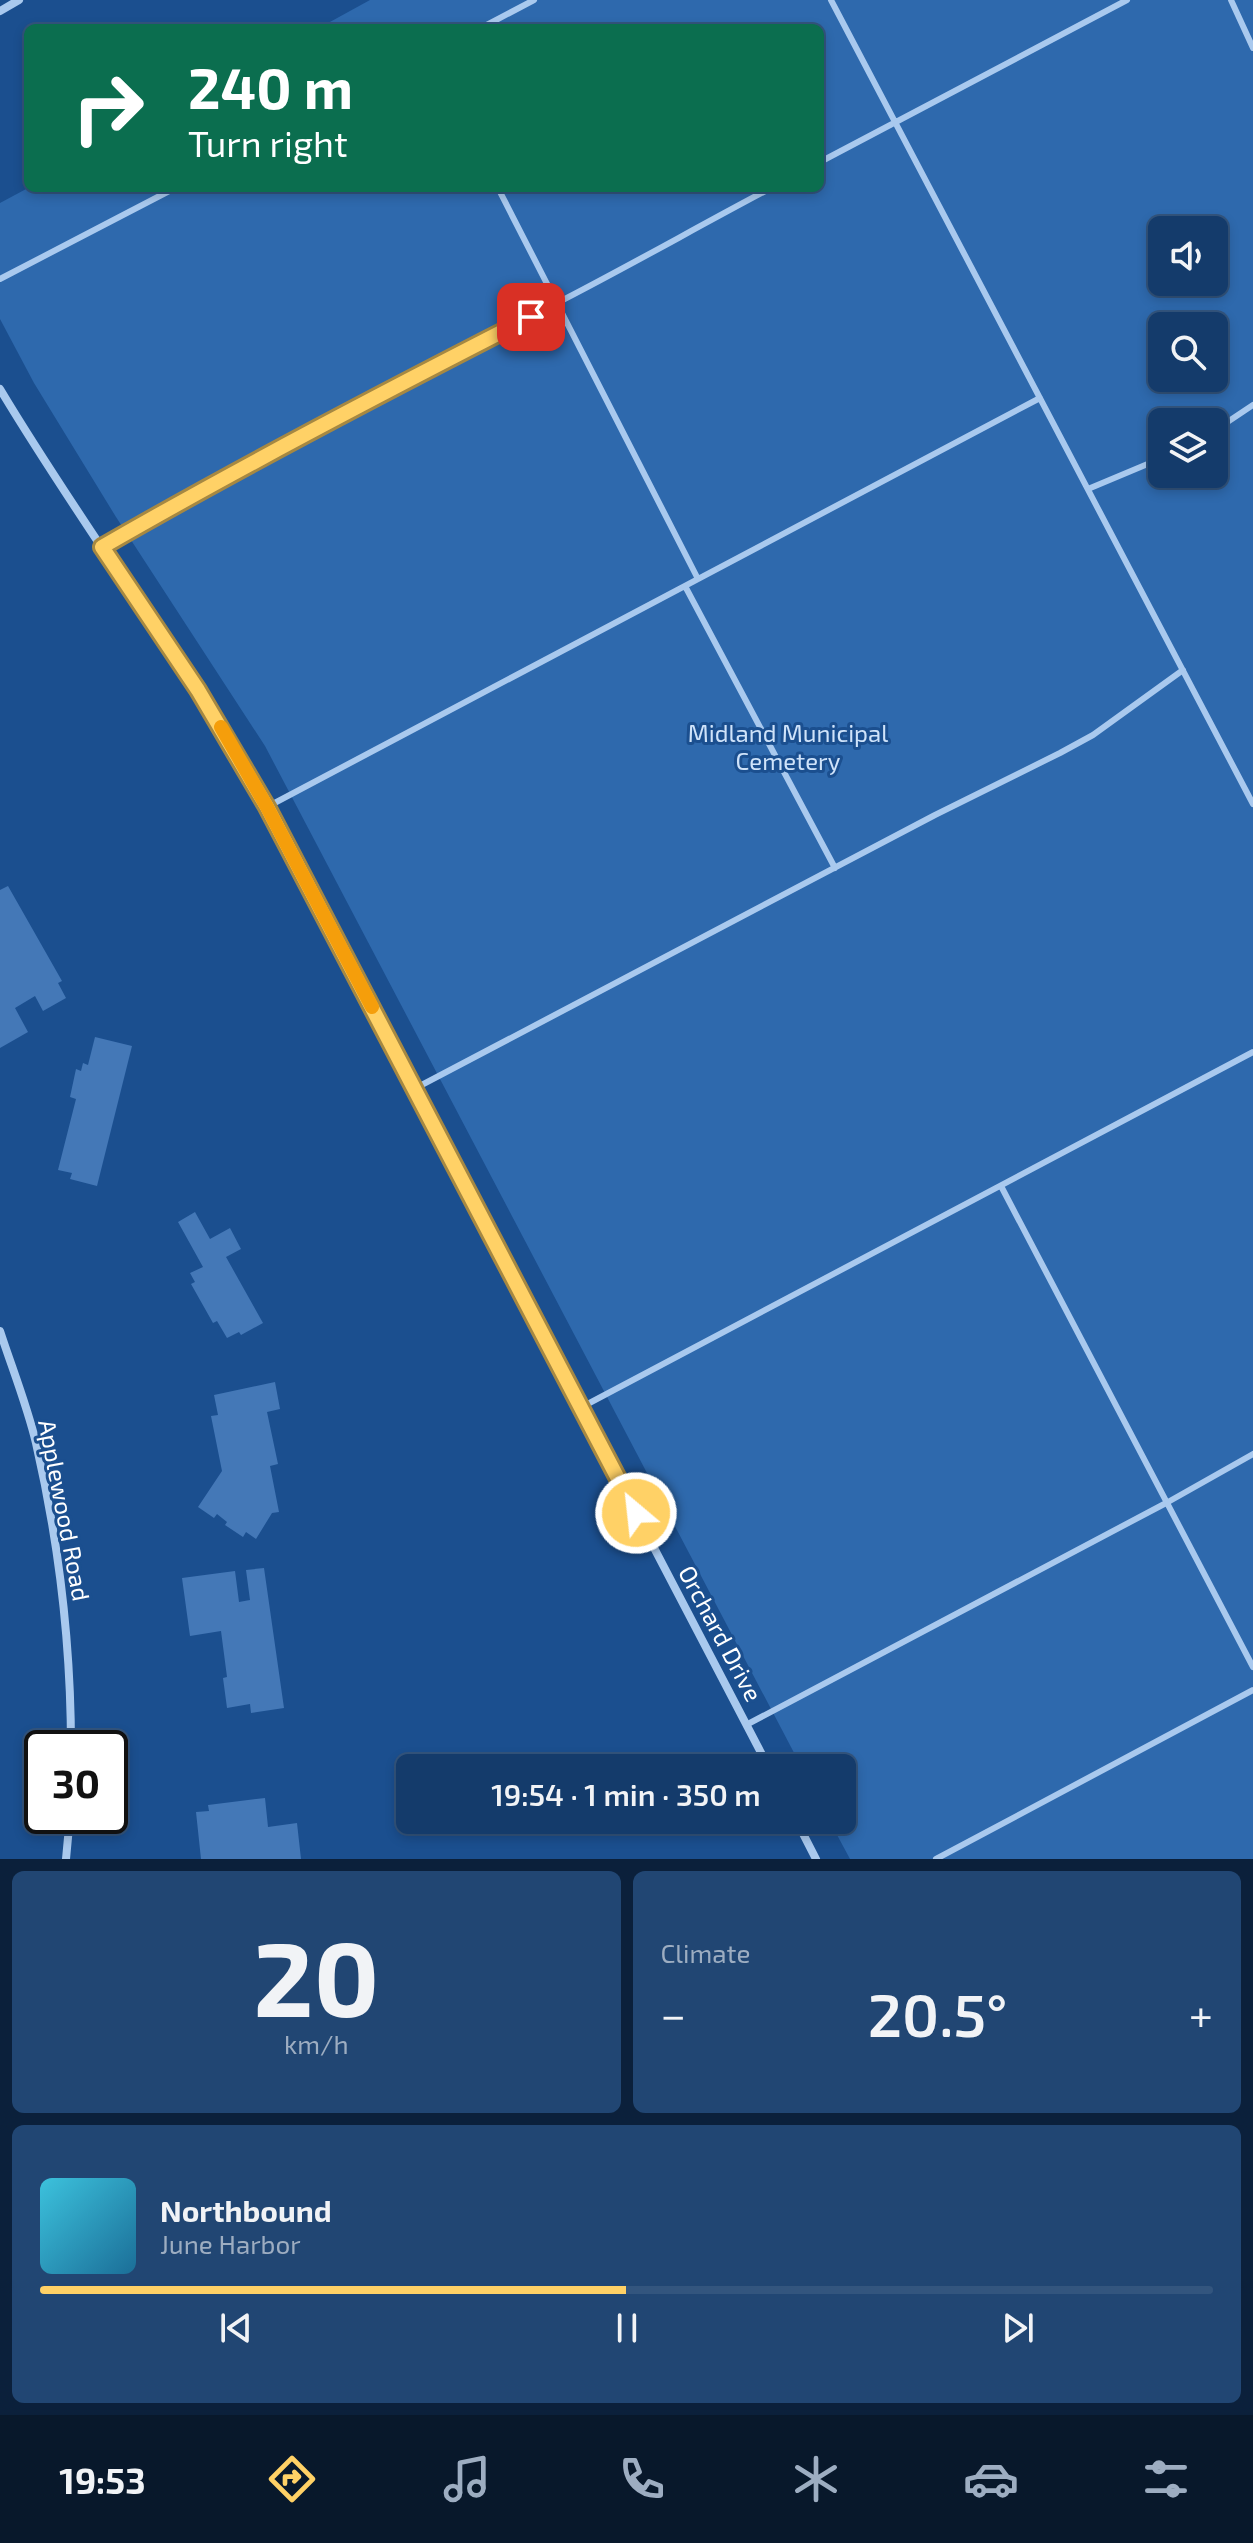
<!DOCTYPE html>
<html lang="en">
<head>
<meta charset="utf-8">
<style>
  body { margin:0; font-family:"Exo 2",sans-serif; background:#214673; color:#f1f3f6; height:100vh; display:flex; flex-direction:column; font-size:30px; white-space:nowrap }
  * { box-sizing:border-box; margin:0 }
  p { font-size:26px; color:#9dadc1 }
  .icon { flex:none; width:44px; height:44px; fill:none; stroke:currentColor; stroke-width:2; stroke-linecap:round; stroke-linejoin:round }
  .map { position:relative; height:1859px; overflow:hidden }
  .details { display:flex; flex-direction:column; gap:12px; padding:12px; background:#0b203b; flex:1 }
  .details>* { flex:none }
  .top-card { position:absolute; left:24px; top:24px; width:800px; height:168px; border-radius:12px; box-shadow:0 4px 12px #0003,0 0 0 2px #33557e; background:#0b6e4f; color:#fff; overflow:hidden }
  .buttons { position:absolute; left:1148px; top:216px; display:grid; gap:16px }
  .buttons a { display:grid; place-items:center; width:80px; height:80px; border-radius:12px; background:#143b6b; box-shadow:0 4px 12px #0003,0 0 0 2px #33557e; font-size:40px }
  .speed { position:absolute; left:24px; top:1730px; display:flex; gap:16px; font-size:40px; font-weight:700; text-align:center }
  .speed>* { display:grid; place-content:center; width:104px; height:104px; border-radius:50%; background:#143b6b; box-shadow:0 4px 12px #0003,0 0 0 2px #33557e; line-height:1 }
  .speed .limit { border:4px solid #111; border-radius:12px; background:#fff; color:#111 }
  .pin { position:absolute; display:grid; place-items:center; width:68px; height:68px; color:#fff; margin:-34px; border-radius:16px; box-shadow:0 4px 12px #0006 }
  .me { position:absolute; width:88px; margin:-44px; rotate:332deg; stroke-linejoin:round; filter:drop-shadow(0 0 6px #0008) }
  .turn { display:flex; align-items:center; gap:28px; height:168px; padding:0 32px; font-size:36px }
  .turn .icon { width:104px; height:104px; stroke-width:2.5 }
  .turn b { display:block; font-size:56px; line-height:68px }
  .big { font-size:60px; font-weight:600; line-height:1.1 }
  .details .card { flex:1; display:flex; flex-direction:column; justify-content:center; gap:12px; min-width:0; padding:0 28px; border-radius:12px; background:#214673 }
  .details .dial { align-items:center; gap:0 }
  .dial b { font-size:104px; line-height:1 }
  .song { display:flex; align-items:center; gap:24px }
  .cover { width:96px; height:96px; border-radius:12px; background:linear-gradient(135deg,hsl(190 70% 55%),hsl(200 70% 35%)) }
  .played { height:8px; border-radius:4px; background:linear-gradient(90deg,#ffd166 50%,#33557e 50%) }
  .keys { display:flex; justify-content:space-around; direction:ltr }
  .heat { display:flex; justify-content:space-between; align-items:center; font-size:44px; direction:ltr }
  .details .tiles { flex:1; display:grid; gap:12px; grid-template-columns:1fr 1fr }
  .card:last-child { grid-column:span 2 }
  .trip { position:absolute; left:396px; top:1754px; width:460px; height:80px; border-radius:12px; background:#143b6b; box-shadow:0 4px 12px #0003,0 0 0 2px #33557e; font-weight:600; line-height:80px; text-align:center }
  .tabs { display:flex; height:128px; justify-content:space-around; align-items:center; background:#08182b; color:#9dadc1 }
  .tabs .icon { width:56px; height:56px }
  .tabs .current { color:#ffd166 }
  .tabs b { font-size:36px; color:#f1f3f6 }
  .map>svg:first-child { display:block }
  .green { fill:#2e69ad; fill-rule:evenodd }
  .building { fill:#4478b7 }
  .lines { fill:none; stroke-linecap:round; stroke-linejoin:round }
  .lane { stroke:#a9c9ee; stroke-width:6 }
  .street { stroke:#a9c9ee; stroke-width:8 }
  .route-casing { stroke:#a68842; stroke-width:20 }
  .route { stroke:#ffd166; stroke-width:14 }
  .slow { stroke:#f59e0b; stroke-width:14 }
  .labels { text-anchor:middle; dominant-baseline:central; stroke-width:6; stroke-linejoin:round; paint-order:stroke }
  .park-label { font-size:24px; fill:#cfe3fa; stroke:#1b4f8f }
  .street-label { font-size:24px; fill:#fff; stroke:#1b4f8f }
</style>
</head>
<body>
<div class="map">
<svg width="1253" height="1859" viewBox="0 0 1253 1859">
  <rect width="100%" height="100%" fill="#1b4f8f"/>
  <path class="green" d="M370 0H1253V1859H850L829 1820H842V1768H802L265 746 116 517 34 383 0 319V203L28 188H820V28H319ZM1162 230H1214V282H1162ZM1162 326H1214V378H1162ZM1162 422H1214V474H1162Z"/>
  <path class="building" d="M8 886 62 981 58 983 66 998 43 1011 35 996 15 1008 28 1032 0 1048V890Z
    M95 1037 132 1046 97 1186 70 1179 72 1173 58 1170 76 1099 70 1097 76 1069 81 1071 83 1063 88 1065Z
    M195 1212 210 1239 230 1228 241 1249 226 1257 263 1323 241 1335 239 1332 227 1338 217 1321 213 1323 191 1284 195 1282 190 1273 203 1267 178 1222Z
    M275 1382 280 1409 267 1412 278 1464 270 1466 279 1512 272 1513 256 1539 246 1532 243 1537 225 1525 227 1522 217 1514 214 1518 198 1507 222 1471 211 1416 218 1415 214 1395Z
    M264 1568 284 1708 251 1713 250 1704 227 1708 223 1678 227 1677 221 1631 190 1636 182 1578 235 1571 239 1602 250 1600 246 1570Z
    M265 1798 268 1827 297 1823 301 1859H201L196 1812 209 1811 208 1805Z"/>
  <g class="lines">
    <path class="lane" d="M831 0 1253 804
      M1231 0 1253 48
      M481 28 534 0
      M820 162 1127 0
      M498 188 698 579
      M0 279 175 188
      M1214 431 1253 405
      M1088 489 1162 458
      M102 547C251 460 404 383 557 303 629 266 699 226 771 188
      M685 586 835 868
      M267 807 1040 398
      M414 1089 935 815 1060 753 1093 735 1183 670
      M1001 1186 1253 1667
      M580 1408 1253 1052
      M746 1725 1168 1502 1253 1454
      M936 1859 1253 1690"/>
    <path class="street" d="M0 11 19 0
      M0 389C85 531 186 663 267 807L769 1768
      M0 1331C12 1368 27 1405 36 1443 59 1543 71 1645 71 1748
      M796 1820 816 1859
      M66 1859 70 1816"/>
  </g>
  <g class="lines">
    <defs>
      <path id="route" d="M531 317C386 391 242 466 102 547L198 690 267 807 636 1513"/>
    </defs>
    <use href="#route" class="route-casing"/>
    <use href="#route" class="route"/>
    <path class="slow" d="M221 727 267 807 372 1007"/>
  </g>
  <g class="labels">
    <g class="park-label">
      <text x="788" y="732">Midland Municipal<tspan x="788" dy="28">Cemetery</tspan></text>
    </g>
    <g class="street-label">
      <text transform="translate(65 1510) rotate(79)">Applewood Road</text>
      <text transform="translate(721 1633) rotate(62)">Orchard Drive</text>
    </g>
  </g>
</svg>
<div class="buttons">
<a><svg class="icon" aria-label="sound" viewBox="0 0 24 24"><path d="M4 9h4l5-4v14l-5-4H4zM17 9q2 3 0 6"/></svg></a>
<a><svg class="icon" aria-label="search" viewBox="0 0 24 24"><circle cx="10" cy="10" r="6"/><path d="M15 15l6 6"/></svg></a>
<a><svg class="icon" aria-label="layers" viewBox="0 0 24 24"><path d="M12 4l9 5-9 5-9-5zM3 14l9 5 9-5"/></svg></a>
</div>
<div class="speed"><div class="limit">30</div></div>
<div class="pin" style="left:531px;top:317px;background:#d93025"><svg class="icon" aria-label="arrive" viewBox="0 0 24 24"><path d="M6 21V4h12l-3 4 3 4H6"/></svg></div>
<svg class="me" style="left:636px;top:1513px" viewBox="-20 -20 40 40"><circle r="17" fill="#ffd166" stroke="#fff" stroke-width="3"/><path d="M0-11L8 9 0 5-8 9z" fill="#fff"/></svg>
<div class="trip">19:54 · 1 min · 350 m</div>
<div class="top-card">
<div class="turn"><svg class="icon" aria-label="right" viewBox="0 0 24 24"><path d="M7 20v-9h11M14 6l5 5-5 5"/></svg><div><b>240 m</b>Turn right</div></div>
</div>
</div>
<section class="details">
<div class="tiles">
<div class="card dial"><b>20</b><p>km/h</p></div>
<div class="card"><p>Climate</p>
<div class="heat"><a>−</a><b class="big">20.5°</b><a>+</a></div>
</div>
<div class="card">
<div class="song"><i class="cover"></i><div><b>Northbound</b><p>June Harbor</p></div></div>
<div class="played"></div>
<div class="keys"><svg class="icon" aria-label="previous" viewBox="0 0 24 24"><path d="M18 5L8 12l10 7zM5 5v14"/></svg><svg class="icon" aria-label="pause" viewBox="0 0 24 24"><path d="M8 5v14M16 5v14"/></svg><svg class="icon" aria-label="next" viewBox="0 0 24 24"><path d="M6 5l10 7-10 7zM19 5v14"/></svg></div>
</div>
</div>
</section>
<nav class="tabs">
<b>19:53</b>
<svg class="icon current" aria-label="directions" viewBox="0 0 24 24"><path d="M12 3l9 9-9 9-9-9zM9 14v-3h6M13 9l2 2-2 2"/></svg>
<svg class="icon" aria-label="music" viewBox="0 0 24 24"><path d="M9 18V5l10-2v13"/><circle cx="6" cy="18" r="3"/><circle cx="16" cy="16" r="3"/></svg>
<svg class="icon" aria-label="phone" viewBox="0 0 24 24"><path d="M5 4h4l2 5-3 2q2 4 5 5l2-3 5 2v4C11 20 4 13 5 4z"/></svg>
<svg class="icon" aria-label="climate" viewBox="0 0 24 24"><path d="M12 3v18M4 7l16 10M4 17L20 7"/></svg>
<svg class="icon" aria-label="car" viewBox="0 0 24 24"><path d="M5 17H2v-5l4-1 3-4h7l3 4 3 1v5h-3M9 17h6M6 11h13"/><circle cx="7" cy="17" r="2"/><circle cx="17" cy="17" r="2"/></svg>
<svg class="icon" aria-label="filters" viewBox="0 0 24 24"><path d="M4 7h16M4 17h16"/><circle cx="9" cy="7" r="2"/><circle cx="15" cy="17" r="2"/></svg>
</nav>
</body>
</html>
